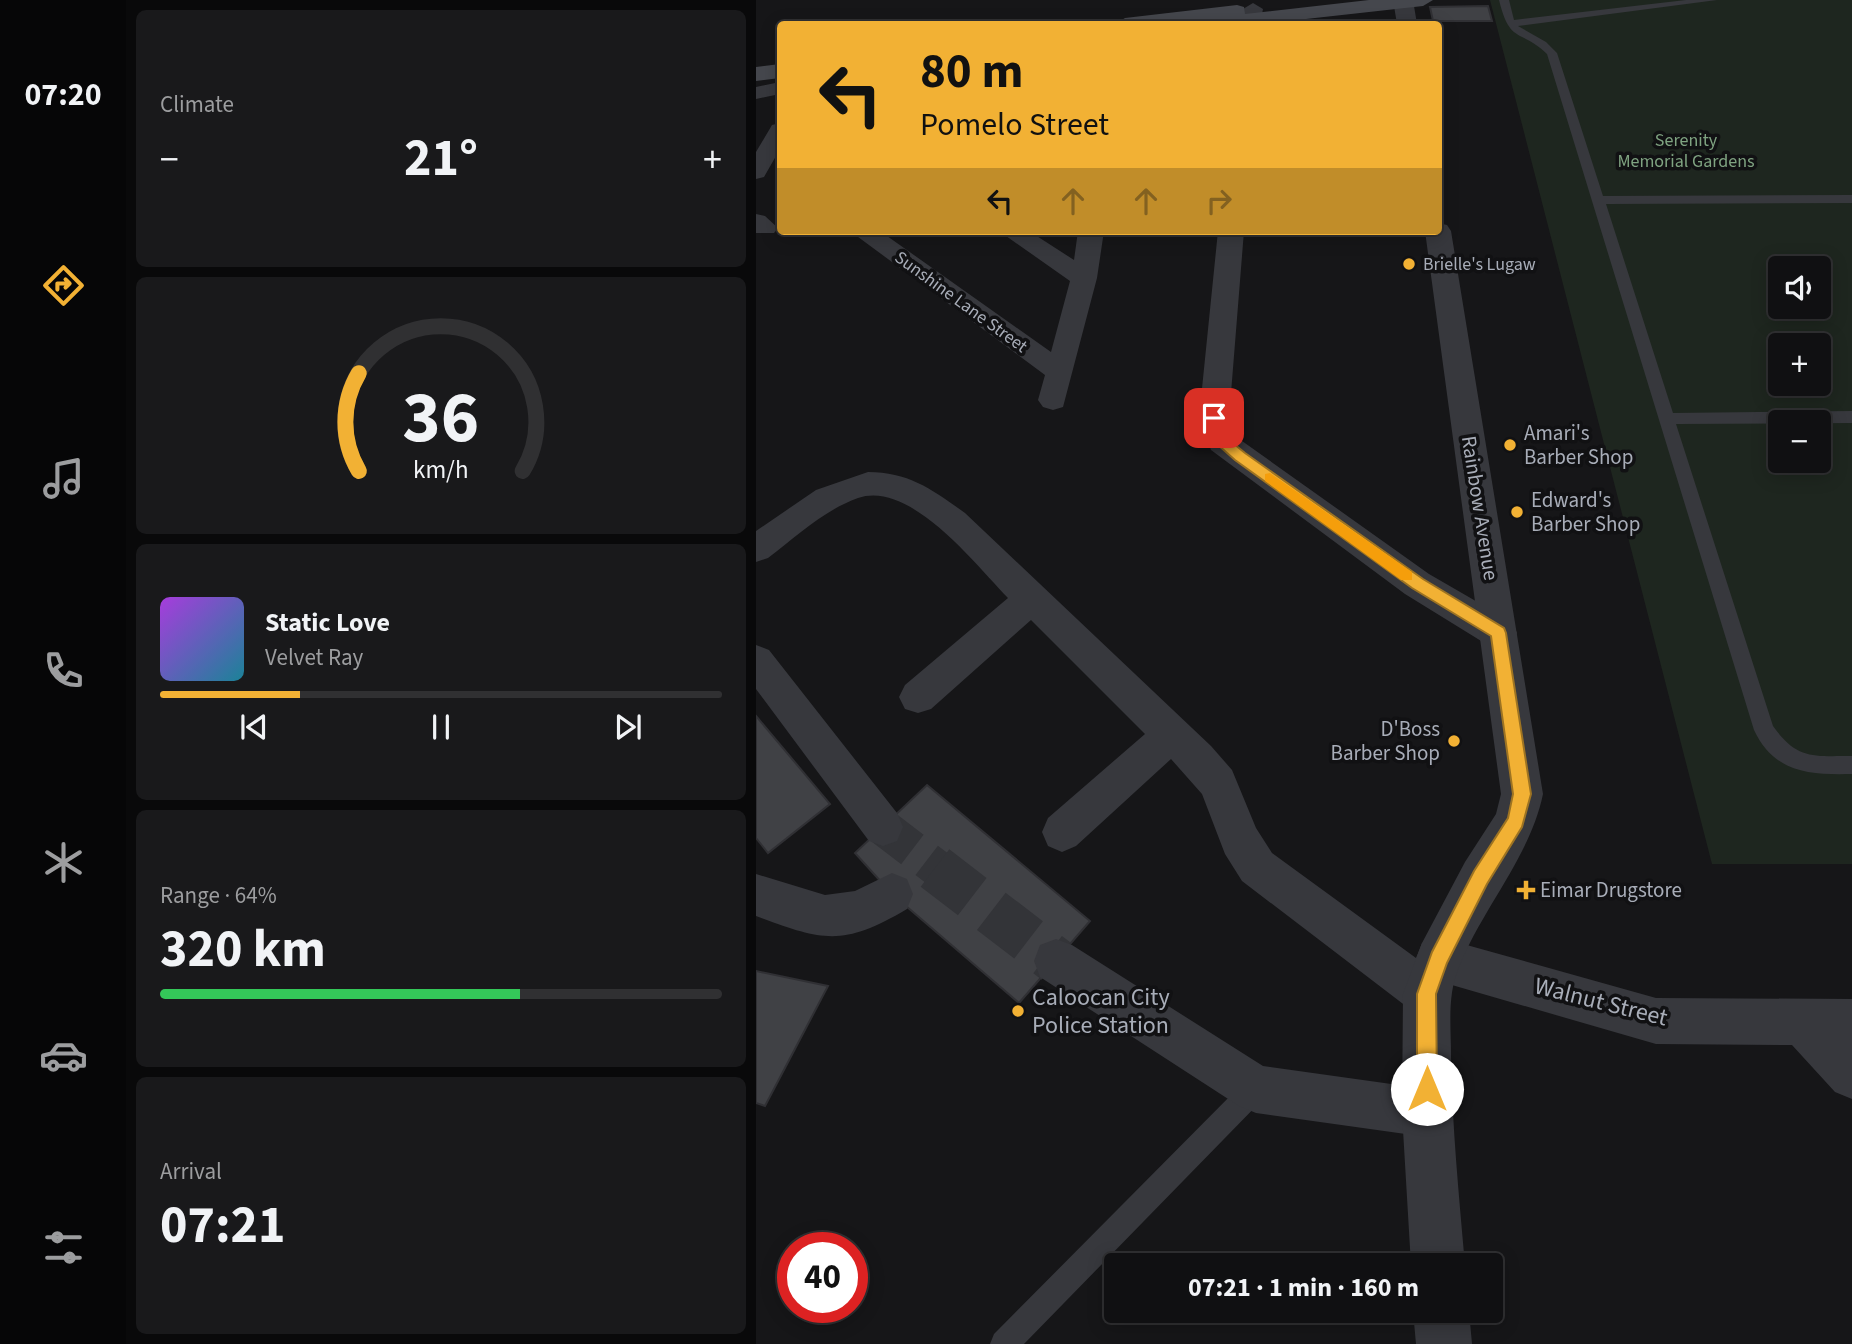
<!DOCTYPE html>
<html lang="en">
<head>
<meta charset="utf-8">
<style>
  body { margin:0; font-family:"Source Sans 3",sans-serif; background:#19191b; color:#f1f3f6; height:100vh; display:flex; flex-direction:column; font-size:26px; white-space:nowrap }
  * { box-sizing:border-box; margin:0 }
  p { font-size:23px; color:#9c9d9f }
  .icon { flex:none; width:38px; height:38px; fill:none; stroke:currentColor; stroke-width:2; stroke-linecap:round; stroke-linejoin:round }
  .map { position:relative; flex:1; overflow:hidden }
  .details { display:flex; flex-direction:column; gap:10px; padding:10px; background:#09090a; width:630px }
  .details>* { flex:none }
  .guide { position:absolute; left:21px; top:21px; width:665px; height:214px; border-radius:7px; box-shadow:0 4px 18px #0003,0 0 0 2px #303032; background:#f2b134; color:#111; overflow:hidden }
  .tools { position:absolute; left:1012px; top:256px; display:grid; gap:14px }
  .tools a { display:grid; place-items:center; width:63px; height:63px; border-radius:7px; background:#101012; box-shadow:0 4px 18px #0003,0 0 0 2px #303032; font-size:35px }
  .speed { position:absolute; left:21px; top:1232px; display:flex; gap:14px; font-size:35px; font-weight:700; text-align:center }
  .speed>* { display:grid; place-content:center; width:91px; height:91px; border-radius:50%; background:#101012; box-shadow:0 4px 18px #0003,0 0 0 2px #303032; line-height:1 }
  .speed .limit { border:10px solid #d22; background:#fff; color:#111 }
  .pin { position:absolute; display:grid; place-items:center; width:60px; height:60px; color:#fff; margin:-30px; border-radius:14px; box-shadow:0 4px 10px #0006 }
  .me { position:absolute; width:77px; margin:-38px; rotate:0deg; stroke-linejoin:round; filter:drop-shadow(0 0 5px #0008) }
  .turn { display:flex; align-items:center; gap:24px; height:147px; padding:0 28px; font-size:32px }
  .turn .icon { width:91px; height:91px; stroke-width:2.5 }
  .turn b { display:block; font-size:49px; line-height:60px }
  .lanes { display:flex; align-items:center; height:66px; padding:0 28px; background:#0003; justify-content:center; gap:35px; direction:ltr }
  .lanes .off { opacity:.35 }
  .big { font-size:52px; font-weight:700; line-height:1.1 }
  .details .widget { flex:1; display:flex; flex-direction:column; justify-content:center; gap:10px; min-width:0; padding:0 24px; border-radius:10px; background:#19191b }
  .details .dial { align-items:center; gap:0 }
  .dial svg { height:182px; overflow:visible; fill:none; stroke:#303032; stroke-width:7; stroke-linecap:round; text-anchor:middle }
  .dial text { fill:#f1f3f6; stroke:none }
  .song { display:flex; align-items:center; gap:21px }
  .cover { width:84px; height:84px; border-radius:10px; background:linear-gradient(135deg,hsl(280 70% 55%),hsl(190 70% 35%)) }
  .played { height:7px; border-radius:4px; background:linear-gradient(90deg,#f2b134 25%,#303032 25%) }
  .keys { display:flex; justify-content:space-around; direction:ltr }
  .heat { display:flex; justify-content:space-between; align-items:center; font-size:38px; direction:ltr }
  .charge { height:10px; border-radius:5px; background:linear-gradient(90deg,#34c759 64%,#303032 0) }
  .trip { position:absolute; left:348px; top:1253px; width:399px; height:70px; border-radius:7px; background:#101012; box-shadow:0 4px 18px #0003,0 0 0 2px #303032; font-weight:700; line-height:70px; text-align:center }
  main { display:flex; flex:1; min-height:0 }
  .tab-bar { display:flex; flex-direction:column; width:126px; justify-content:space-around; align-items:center; background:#060607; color:#9c9d9f }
  .tab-bar .icon { width:49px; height:49px }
  .tab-bar .active { color:#f2b134 }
  .tab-bar b { font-size:32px; color:#f1f3f6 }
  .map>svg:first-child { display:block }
  .green { fill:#1e261f; fill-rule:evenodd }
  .building { fill:#404145; stroke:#303034; stroke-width:2 }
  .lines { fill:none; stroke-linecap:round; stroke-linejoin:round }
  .minor-tunnel-far1 { stroke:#333438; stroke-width:37; stroke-dasharray:37 18; stroke-linecap:butt }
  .minor-tunnel { stroke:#333438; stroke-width:47; stroke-dasharray:47 24; stroke-linecap:butt }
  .service { fill:#37383d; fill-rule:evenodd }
  .minor { fill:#37383d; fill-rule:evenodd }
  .tertiary { fill:#37383d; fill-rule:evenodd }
  .secondary { fill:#45474d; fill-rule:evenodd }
  .route { fill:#f2b134; stroke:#9d7322; stroke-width:2 }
  .slow { fill:#f59e0b }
  .poi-dot { fill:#f2b134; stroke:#111113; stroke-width:2.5 }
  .labels { text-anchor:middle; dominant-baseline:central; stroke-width:7; stroke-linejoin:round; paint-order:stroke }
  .far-park-label { font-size:18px; fill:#7fa381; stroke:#111113 }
  .far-poi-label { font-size:18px; fill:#a8adb8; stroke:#111113; text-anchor:start }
  .far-street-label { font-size:18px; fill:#a8adb8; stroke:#111113 }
  .poi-label { font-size:21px; fill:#a8adb8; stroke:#111113; text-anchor:start }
  .street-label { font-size:21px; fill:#a8adb8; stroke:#111113 }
  .near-poi-label { font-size:24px; fill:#a8adb8; stroke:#111113; text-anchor:start }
  .near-street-label { font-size:24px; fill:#a8adb8; stroke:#111113 }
</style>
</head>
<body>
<main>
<nav class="tab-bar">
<b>07:20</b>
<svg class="icon active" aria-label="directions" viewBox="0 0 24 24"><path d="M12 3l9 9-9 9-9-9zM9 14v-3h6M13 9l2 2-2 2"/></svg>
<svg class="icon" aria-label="music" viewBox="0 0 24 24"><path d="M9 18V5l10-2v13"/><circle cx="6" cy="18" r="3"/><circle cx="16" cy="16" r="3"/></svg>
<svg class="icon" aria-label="phone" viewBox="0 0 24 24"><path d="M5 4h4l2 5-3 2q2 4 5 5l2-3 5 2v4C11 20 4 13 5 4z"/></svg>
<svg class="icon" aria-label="climate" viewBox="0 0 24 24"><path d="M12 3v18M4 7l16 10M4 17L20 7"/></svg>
<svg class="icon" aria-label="car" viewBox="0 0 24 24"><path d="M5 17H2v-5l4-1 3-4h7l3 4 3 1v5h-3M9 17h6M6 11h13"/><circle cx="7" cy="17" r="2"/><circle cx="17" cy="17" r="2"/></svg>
<svg class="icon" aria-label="filters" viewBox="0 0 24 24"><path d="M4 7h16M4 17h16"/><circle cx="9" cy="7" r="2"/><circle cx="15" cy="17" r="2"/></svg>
</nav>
<section class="details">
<div class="widget"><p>Climate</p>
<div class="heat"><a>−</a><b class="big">21°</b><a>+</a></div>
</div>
<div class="widget dial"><svg viewBox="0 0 100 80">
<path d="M14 69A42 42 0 1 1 86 69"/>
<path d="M14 69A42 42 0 0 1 14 26" stroke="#f2b134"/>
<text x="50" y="56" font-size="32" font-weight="700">36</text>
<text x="50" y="72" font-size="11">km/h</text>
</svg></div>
<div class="widget">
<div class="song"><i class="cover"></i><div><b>Static Love</b><p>Velvet Ray</p></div></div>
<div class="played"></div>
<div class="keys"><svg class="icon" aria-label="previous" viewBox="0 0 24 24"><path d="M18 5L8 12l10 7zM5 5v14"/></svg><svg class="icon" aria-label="pause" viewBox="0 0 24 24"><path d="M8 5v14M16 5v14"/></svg><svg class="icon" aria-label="next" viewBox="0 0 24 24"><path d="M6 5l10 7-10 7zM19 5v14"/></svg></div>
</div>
<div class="widget"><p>Range · 64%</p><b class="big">320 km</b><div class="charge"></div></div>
<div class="widget"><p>Arrival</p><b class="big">07:21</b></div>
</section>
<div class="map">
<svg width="1096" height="1344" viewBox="0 0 1096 1344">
  <rect width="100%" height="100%" fill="#161618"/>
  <path class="green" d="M734 0H1096V864H956ZM1024 268H1062V306H1024ZM1024 345H1062V383H1024ZM1024 422H1062V460H1024Z"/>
  <path class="building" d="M732 6 736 21H677L674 7Z
    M0 716 74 804 12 853 0 838Z
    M171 785 334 921 263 1003 136 894 99 853Z
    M0 971 72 986 9 1106 0 1103Z"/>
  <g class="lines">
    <path class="minor-tunnel-far1" d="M127 827 182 869"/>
    <path class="minor-tunnel" d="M179 868 300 961"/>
    <path class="service" d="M743 0H753L758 20 930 0H961L762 26 790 42 801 53 847 196 1096 195V203L850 204 917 413 1096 411V423L920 424 1017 726C1041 760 1058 756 1096 756V774C1054 775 1018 773 998 730L791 54C764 28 754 45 743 0Z
      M499 1077 508 1080 511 1089 508 1098 268 1344H234L238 1334 490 1080Z"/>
    <path class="minor" d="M497 3 507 9 504 24H484L487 9Z
      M24 82V94L0 99V87Z
      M24 123V149L8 177 0 179V152L16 125Z
      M0 214 9 216 22 228 18 233H0Z
      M94 231H124L295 352 314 281 243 231H273L318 260 322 231H348L341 278 307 407 297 410 287 407 282 400 289 375Z
      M462 231H488L473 418 479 436 673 574 756 622 761 633 756 644 743 648 730 644 649 594 455 450 443 418Z
      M112 472C153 472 177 490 209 513L455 746 476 770 500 828 516 853 660 958 666 943 682 937 900 998 1096 999V1099L1079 1092 1036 1045 900 1044 689 983 694 994 687 1010 671 1017 655 1010 486 881 469 854 446 794 415 759 320 846 306 852 292 846 286 832 292 818 389 734 275 620 175 709 162 713 149 709 143 697 149 685 252 598C219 564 154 480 102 498 68 510 40 537 12 558L0 562V531L60 490Z
      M0 645 13 650 141 813 147 827 141 841 127 846 113 841 0 689Z
      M136 873 151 879 157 894 151 909C87 947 67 941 0 916V874L69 895 99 891Z
      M300 939 316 945 507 1066 671 1089 688 1096 695 1113 688 1130 671 1137 500 1113 483 1106 284 977 278 961 284 945Z"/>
    <path class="tertiary" d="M637 0H657L661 24H641Z
      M682 223 691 225 695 231 787 794C774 857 727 907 703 967 691 995 695 1026 695 1056 696 1126 703 1195 709 1265H655L646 1113 647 994 666 943 709 862 740 814 745 794 669 231H682Z
      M657 1311H713L716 1344H660Z"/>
    <path class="secondary" d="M613 0H677L667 6 505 24H444L445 21 359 24 369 18 481 5 488 7 489 14Z
      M24 64V78L0 81V67Z"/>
  </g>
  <path class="route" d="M458 413 465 418 472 439 489 453 667 579 748 628 750 633 775 794 766 827 731 884 691 963 680 994 681 1089 678 1097 671 1100 664 1097 661 1089V994L676 952 718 871 752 818 757 794 735 636 656 588 479 460 462 445 452 418Z"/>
  <path class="slow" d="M514 473 656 572V580H645L509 481V474Z"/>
  <g class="poi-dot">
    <circle cx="653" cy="264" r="7"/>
    <circle cx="754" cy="445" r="7"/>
    <circle cx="761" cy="512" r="7"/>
    <circle cx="698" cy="741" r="7"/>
    <path d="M766.5 879.5h7v7h7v7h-7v7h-7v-7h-7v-7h7z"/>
    <circle cx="262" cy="1011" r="7"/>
  </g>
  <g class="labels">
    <g class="far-park-label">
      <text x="930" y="140">Serenity<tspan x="930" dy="21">Memorial Gardens</tspan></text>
    </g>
    <g class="far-poi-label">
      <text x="667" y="264">Brielle's Lugaw</text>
    </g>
    <g class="far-street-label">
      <text transform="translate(205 302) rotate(36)">Sunshine Lane Street</text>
    </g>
    <g class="poi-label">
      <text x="768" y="433">Amari's<tspan x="768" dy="24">Barber Shop</tspan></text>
      <text x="775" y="500">Edward's<tspan x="775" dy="24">Barber Shop</tspan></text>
      <text x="684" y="729" text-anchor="end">D'Boss<tspan x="684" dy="24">Barber Shop</tspan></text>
      <text x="784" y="890">Eimar Drugstore</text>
    </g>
    <g class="street-label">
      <text transform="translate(724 508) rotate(81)">Rainbow Avenue</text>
    </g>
    <g class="near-poi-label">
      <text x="276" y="997">Caloocan City<tspan x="276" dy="28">Police Station</tspan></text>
    </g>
    <g class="near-street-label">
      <text transform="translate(845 1002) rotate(14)">Walnut Street</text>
    </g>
  </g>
</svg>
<div class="tools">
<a><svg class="icon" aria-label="sound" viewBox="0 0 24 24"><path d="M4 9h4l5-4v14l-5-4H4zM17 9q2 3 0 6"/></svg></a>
<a>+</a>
<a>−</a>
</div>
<div class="speed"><div class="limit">40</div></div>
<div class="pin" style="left:458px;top:418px;background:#d93025"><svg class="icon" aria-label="arrive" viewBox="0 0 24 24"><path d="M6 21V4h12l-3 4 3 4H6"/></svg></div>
<svg class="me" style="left:671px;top:1089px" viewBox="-20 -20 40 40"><circle r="19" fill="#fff"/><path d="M0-13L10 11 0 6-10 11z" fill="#f2b134"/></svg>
<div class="trip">07:21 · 1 min · 160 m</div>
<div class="guide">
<div class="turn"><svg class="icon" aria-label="left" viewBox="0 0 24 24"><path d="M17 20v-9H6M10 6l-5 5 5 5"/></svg><div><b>80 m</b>Pomelo Street</div></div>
<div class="lanes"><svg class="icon" aria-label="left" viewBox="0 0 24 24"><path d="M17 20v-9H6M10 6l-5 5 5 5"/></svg><svg class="icon off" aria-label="ahead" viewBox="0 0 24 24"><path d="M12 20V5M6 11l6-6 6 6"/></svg><svg class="icon off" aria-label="ahead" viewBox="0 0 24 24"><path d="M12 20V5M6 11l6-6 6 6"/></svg><svg class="icon off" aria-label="right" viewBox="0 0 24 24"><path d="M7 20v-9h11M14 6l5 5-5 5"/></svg></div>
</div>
</div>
</main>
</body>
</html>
